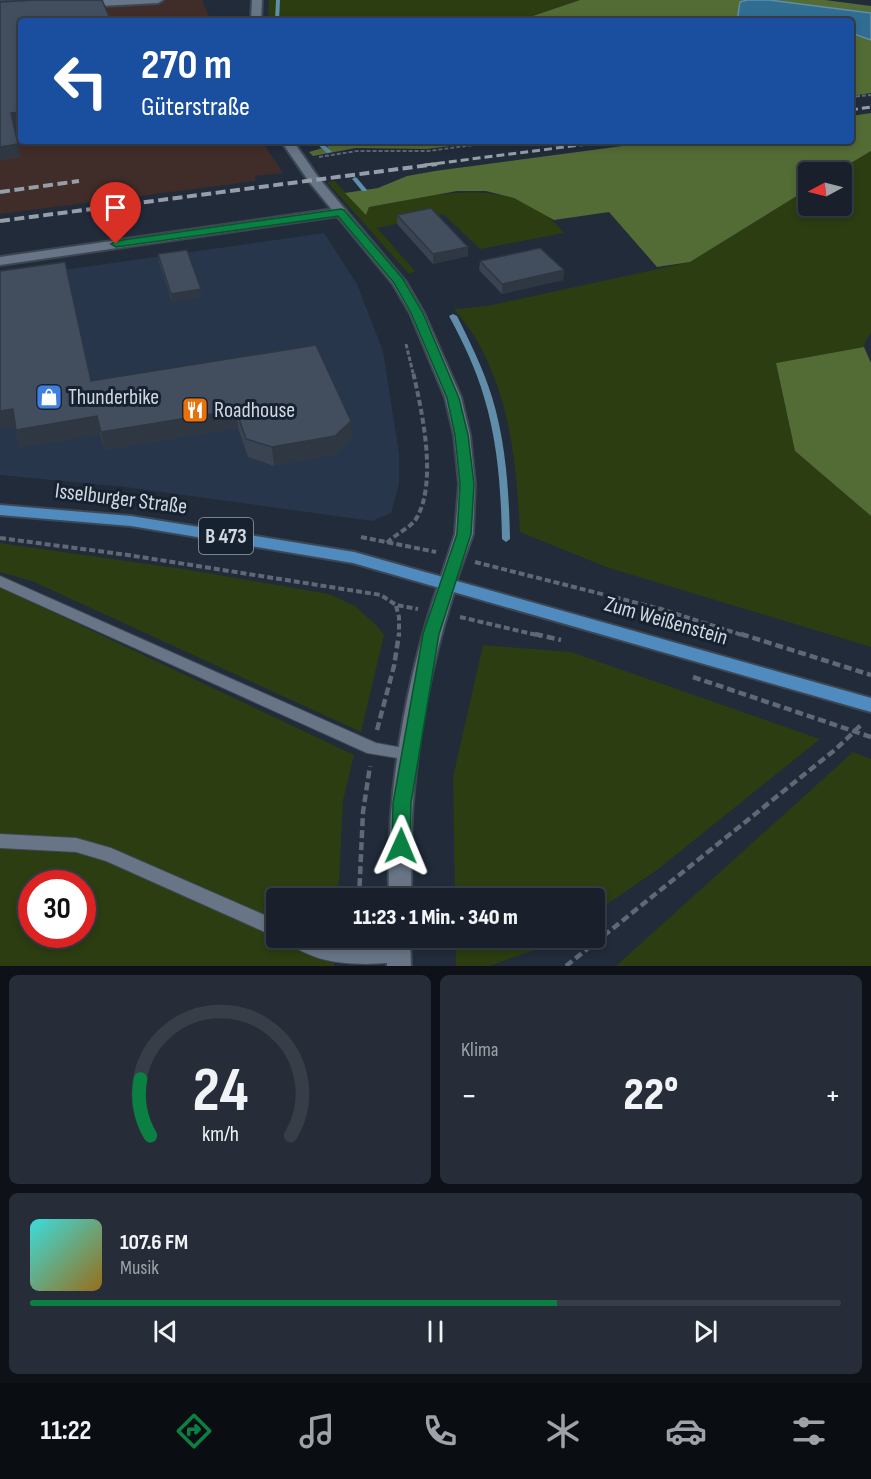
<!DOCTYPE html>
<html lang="de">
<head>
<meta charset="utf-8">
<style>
  body { margin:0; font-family:"Sofia Sans Condensed",sans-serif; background:#262d38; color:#f1f3f6; height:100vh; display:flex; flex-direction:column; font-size:22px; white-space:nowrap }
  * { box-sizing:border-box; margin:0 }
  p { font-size:20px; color:#9fa3a9 }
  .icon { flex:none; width:33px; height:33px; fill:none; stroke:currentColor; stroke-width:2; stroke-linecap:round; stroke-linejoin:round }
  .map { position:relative; height:966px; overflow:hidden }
  .side { display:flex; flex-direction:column; gap:9px; padding:9px; background:#0e1218; flex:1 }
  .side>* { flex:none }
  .guide { position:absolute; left:18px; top:18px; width:836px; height:126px; border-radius:6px; box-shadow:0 3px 9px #0003,0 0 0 2px #373e48; background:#1a4fa0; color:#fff; overflow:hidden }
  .needle { width:39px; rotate:263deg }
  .controls { position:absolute; left:798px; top:162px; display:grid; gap:12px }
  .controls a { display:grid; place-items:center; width:54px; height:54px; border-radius:6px; background:#19202c; box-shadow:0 3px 9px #0003,0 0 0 2px #373e48; font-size:30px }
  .speed { position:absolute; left:18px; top:870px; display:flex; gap:12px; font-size:30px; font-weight:700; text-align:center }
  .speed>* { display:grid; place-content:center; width:78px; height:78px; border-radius:50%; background:#19202c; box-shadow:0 3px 9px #0003,0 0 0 2px #373e48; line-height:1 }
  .speed .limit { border:9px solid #d22; background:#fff; color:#111 }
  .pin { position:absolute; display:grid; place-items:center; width:51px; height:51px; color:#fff; margin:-62px -26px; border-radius:50% 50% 50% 0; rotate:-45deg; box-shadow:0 0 6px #0007 }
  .pin .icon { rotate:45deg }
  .me { position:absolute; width:66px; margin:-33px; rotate:1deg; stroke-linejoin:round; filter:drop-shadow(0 0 4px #0008) }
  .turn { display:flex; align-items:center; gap:21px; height:126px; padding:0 24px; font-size:27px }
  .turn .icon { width:78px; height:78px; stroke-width:2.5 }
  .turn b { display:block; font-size:42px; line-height:51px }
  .big { font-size:45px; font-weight:800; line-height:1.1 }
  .side .card { flex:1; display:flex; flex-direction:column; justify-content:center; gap:9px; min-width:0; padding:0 21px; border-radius:9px; background:#262d38 }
  .side .dial { align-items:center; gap:0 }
  .dial svg { height:156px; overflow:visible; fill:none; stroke:#373e48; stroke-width:7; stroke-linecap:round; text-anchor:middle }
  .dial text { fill:#f1f3f6; stroke:none }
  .song { display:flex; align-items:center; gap:18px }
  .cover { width:72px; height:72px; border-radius:9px; background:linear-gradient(135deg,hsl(180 70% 55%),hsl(40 70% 35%)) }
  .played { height:6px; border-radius:3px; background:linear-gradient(90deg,#0b8043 65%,#373e48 65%) }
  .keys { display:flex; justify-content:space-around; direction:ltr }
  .heat { display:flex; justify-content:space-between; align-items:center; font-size:33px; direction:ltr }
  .side .tiles { flex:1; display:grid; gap:9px; grid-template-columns:1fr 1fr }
  .card:last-child { grid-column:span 2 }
  .trip { position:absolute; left:266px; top:888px; width:339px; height:60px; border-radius:6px; background:#19202c; box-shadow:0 3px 9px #0003,0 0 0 2px #373e48; font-weight:800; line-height:60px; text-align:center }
  .tab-bar { display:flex; height:96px; justify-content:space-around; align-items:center; background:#0a0d12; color:#9fa3a9 }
  .tab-bar .icon { width:42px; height:42px }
  .tab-bar .active { color:#0b8043 }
  .tab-bar b { font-size:27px; color:#f1f3f6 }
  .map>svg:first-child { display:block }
  .built { fill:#27364a }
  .industrial { fill:#402d29 }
  .green { fill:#2b3d11; fill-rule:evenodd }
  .forest { fill:#536b35 }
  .water { fill:#306d91; stroke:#608da9; stroke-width:1.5 }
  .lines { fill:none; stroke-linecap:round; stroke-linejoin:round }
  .stream { fill:#608da9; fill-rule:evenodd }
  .service-casing { stroke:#3d4753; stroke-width:2 }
  .minor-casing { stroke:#3d4753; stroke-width:4 }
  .secondary-casing { stroke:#3d4753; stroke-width:4 }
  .primary-casing { stroke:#3d4753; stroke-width:4 }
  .path-far3 { stroke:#5f6876; stroke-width:2; stroke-dasharray:4 2; stroke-linecap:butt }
  .path-far2 { stroke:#5f6876; stroke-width:3; stroke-dasharray:4.5 2; stroke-linecap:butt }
  .path-far1 { stroke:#5f6876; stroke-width:4; stroke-dasharray:6 3; stroke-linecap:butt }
  .path { stroke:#5f6876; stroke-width:4.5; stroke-dasharray:8 4; stroke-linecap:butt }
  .service { fill:#687586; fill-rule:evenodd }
  .minor { fill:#687586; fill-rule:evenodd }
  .secondary { fill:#687586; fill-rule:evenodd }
  .primary { fill:#4f8bbf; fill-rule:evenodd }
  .rail-far1 { stroke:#969ea9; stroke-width:3; stroke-dasharray:8 4; stroke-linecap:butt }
  .rail { stroke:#969ea9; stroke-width:4; stroke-dasharray:10 4.5; stroke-linecap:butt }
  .wall { fill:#394351 }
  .shaded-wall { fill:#2e3742 }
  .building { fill:#424e5e; stroke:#2e3742; stroke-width:1.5 }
  .route { fill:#0b8043; stroke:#07532c; stroke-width:1.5 }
  .labels { text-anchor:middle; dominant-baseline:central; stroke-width:6; stroke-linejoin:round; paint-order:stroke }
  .shield { fill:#172230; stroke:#98a1ac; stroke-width:1.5 }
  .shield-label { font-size:21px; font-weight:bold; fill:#d0d7e1 }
  .poi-label { font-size:22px; fill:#d0d7e1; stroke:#172230; text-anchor:start }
  .street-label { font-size:22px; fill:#d0d7e1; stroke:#172230 }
</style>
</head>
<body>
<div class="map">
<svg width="871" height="966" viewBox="0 0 871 966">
  <rect width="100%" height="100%" fill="#212b3a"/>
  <path class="built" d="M324 233 357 284 383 351 399 453V484L391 513 372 521 125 487 0 475V279Z"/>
  <path class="industrial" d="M0 0H202L211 21H21V141H262L283 173 255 176 256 181 0 214Z"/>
  <path class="green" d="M269 0H580L518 21H268Z
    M871 151V333L866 340 864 347 776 363 795 451 871 516V647L606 567 520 532C516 463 511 400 476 339 470 329 462 319 454 309L487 306 690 262 808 189V206H842V172H836Z
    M335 181 366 215 369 207C437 195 513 171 564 233L480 249 443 214 377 228 415 271 409 274 327 182Z
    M0 543 190 570 329 594 355 606 377 626 384 635 361 732 32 581 0 572Z
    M0 587 354 755 343 801 338 898H276V938H335L334 966H0ZM32 884H82V934H32Z
    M483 645 571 652 820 739 657 870 594 913V898H455L453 777Z
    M853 752 871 759V966H616Z
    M456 938H559L546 946 489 966H456Z"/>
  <path class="forest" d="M580 0H747L740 2 737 21H518Z
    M769 0H825L871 6V13Z
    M851 33 871 40V93L851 96Z
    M871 113V151L836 172H808V189L690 262 657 267 609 212 554 220 514 198 486 191H457L369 207 366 215 345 193 378 188 407 176 435 171 660 141H850L851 116Z
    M325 141H490L427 149 356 148 313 156 309 152 329 146Z
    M864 347 871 363V516L795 451 776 363Z"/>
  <path class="water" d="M747 0H769L871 13V40L851 33 850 21H737L740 2Z"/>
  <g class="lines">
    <path class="stream" d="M276 0H280L279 21H275Z
      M314 141H320L332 152 327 153Z
      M355 177 357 178 367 190 366 191H362L353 180 352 179Z
      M453 314 457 316C470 342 483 368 492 397 506 443 509 491 510 539L506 542 502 539C501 491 498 443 484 397 476 369 463 342 449 316Z"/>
    <defs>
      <path id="service" d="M0 576 376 743 415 750 417 754 415 758 409 760 367 753 0 587Z
        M0 834 76 838 111 848 276 920V937L106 861 76 852 0 848Z
        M284 938C312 935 331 947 359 947 374 946 391 942 406 947L409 953 406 959C386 966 342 965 322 959 310 956 298 949 287 944Z"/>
      <path id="minor" d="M105 0H163L158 3 82 7 77 4 82 1Z
        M341 208 345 209 347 212 345 215 0 265V257Z
        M448 577 454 579 457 583C434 652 419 729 413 802 410 834 412 866 411 898H389C386 794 405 681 439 583L442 579Z
        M387 938H410L411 966H387Z"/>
      <path id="secondary" d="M252 0H262L261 21H251Z
        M281 141H293L318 177 406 282 424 313 461 397 470 435 475 484 473 534 454 587H442L439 583 455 534 459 484 454 435 445 397 410 313 393 284 310 183Z"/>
      <path id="primary" d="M0 505 131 516 354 552 871 698V712L353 563 131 526 0 515Z"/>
    </defs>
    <use href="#service" class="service-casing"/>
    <use href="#minor" class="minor-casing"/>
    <use href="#secondary" class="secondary-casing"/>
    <use href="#primary" class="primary-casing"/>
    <path class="path-far3" d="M850 97 871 95
      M319 157 357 151H428L505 141"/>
    <path class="path-far2" d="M406 344 413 373"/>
    <path class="path-far1" d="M361 537 436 552
      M0 538 128 555 381 595 396 605 418 609
      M387 543C395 534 409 529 416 519 438 483 422 411 413 372
      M475 562 661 609 745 636
      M396 606 399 617V636
      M460 617 541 636"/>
    <path class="path" d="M535 634 561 640
      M741 634 871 675
      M693 677 871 737
      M377 730 394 666 399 634
      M359 898 363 812 370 766
      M566 966 836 749 862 724"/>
    <use href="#service" class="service"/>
    <use href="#minor" class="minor"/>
    <use href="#secondary" class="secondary"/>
    <use href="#primary" class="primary"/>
    <path class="rail-far1" d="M850 110 871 107
      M425 165 611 141"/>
    <path class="rail" d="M0 192 79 181
      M0 221 437 164"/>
  </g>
  <path class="wall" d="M0 0H102L21 21V124L14 125 20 157 0 160Z
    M397 215 468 256 433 264 397 224Z
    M158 254 201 297 172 302 159 262Z
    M480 261 564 270 563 280 502 294 479 270Z
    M0 271 91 381 316 345 352 439 336 454 274 466 248 457 238 428 104 450 100 434 19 448 15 427 0 429Z"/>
  <path class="shaded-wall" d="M21 112V124L13 125 11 113Z
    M18 144 20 157 0 160V147Z
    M468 247V256L433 264V254Z
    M564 270 563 280 502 294V284Z
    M201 289V297L172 302 171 294Z
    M13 409 17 427 0 429V411Z
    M236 410 238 428 104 450 101 432Z
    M97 416 100 434 19 448 16 430Z
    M351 421 352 439 336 454 274 466 272 447Z"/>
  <path class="building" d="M36 0H102L111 21H21V112L11 113 18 144 0 147V2Z
    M431 208 468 247 433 254 397 215Z
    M540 248 564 270 502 284 480 261Z
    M187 250 201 289 171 294 158 254Z
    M65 262 91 381 316 345 351 421 335 436 272 447 246 439 236 410 101 432 97 416 16 430 13 409 0 411V271Z"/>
  <path class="route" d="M341 209 344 210 403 279 423 313 459 398 468 435 474 484 471 534 439 634 411 803 410 846 407 851 401 854 394 851 392 846 393 803 423 634 457 534 460 484 455 435 447 398 411 313 394 283 338 216 116 247 111 244 116 241Z"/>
  <defs>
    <symbol id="shop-square" viewBox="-11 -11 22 22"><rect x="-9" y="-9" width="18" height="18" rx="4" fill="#3f7fe0" stroke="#172230"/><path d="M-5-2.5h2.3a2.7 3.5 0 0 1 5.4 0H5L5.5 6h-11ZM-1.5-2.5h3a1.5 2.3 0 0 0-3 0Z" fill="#fff"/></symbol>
    <symbol id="restaurant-square" viewBox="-11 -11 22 22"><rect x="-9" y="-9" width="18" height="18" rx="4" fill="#e8710a" stroke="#172230"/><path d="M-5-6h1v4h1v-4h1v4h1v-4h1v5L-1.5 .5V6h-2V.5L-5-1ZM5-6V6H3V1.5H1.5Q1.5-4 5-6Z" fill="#fff"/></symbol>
  </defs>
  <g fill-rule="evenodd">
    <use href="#shop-square" x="34" y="382" width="30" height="30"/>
    <use href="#restaurant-square" x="180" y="395" width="30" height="30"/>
  </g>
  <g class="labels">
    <rect class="shield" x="199" y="518" width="54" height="36" rx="4.5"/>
    <g class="shield-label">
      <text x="226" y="536">B 473</text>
    </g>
    <g class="poi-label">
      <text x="68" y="397">Thunderbike</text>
      <text x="214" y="410">Roadhouse</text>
    </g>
    <g class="street-label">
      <text transform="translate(121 499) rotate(7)">Isselburger Straße</text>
      <text transform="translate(666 621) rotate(16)">Zum Weißenstein</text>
    </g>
  </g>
</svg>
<div class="controls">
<a><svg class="needle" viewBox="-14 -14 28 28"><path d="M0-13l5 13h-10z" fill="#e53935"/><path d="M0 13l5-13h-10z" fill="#9fa3a9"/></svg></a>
</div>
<div class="speed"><div class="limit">30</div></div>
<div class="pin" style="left:116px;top:244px;background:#d93025"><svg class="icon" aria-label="arrive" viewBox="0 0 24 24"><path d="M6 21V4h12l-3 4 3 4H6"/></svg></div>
<svg class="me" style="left:401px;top:846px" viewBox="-20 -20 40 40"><path d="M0-17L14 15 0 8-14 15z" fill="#0b8043" stroke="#fff" stroke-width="4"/></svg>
<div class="trip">11:23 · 1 Min. · 340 m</div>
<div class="guide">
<div class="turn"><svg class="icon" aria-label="left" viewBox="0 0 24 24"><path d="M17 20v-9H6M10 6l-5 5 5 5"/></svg><div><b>270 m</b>Güterstraße</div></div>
</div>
</div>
<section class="side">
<div class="tiles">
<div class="card dial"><svg viewBox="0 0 100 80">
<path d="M14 69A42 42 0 1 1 86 69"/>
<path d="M14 69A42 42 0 0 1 9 40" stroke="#0b8043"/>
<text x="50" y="56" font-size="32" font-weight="700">24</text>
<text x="50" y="72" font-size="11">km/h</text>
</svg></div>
<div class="card"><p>Klima</p>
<div class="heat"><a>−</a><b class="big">22°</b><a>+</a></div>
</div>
<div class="card">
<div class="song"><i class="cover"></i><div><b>107.6 FM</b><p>Musik</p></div></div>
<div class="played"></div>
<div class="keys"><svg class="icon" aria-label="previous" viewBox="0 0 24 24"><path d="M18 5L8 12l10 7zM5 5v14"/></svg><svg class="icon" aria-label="pause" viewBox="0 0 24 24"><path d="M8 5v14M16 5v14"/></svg><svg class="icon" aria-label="next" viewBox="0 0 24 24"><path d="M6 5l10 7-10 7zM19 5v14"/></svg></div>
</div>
</div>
</section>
<nav class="tab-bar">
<b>11:22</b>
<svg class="icon active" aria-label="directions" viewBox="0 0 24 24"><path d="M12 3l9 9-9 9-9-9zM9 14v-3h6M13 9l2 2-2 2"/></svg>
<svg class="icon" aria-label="music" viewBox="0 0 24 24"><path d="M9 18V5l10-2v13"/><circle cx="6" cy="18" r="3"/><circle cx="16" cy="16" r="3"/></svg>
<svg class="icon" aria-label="phone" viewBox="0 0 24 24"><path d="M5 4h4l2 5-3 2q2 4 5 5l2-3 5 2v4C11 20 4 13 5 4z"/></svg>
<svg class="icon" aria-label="climate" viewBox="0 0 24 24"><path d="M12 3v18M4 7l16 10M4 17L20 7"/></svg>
<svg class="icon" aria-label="car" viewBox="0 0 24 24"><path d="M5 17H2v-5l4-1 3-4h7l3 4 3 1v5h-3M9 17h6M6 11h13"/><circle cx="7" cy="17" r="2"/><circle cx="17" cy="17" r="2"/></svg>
<svg class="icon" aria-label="filters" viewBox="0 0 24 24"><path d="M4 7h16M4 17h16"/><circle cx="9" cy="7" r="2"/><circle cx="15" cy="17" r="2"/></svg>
</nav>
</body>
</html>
